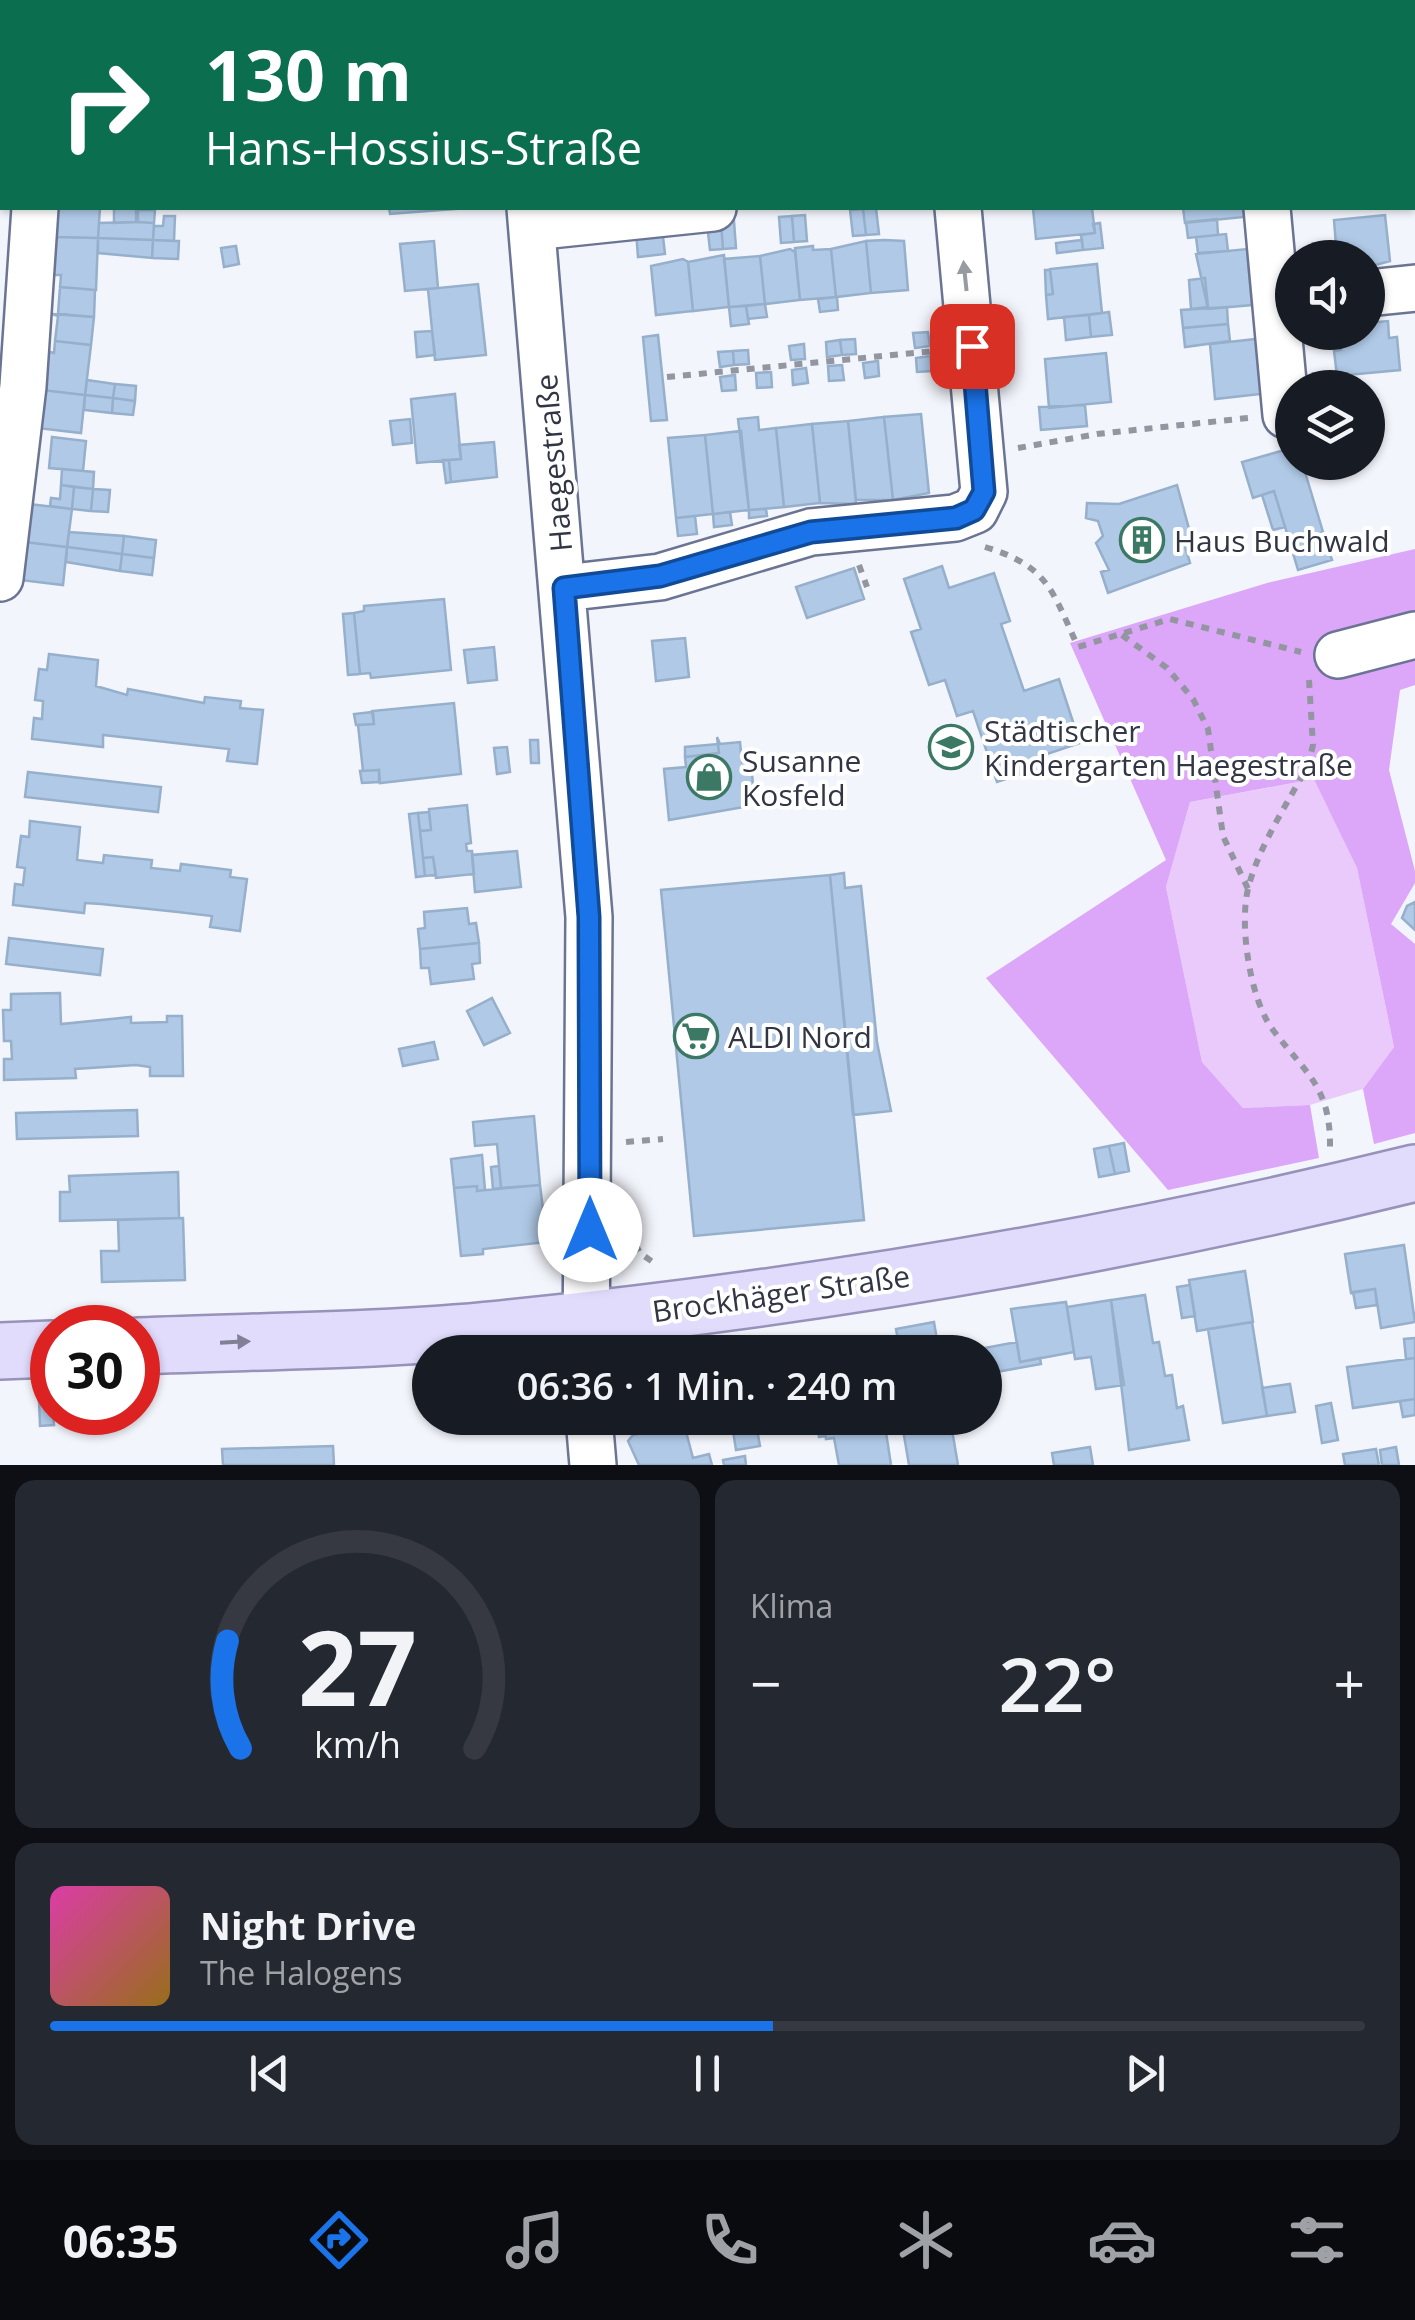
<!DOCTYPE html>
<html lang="de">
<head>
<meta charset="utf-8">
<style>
  body { margin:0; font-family:"Open Sans",sans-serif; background:#242831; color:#f1f3f6; height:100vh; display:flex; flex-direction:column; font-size:38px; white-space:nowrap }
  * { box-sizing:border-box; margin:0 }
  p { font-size:32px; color:#9ea1a6 }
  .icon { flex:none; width:55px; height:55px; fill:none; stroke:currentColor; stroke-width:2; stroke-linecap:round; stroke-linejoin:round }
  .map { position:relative; height:1465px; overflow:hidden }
  .panel { display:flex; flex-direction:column; gap:15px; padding:15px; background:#0d0f14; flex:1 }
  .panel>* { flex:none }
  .hud { position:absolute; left:0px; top:0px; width:1415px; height:210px; box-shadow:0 2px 8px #0004; background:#0b6e4f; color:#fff; overflow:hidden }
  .controls { position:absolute; left:1275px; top:240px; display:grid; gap:20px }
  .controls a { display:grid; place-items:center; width:110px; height:110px; border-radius:50%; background:#171b24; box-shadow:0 2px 8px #0004; font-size:50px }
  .speed { position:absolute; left:30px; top:1305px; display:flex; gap:20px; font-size:50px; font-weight:700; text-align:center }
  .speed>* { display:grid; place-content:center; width:130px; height:130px; border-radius:50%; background:#171b24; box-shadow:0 2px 8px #0004; line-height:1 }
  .speed .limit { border:15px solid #d22; background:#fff; color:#111 }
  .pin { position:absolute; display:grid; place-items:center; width:85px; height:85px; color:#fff; margin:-42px; border-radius:20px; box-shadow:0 5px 15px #0006 }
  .me { position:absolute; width:110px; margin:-55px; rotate:0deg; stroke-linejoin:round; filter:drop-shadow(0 0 8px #0008) }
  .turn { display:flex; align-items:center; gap:35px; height:210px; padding:0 40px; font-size:45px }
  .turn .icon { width:130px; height:130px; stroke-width:2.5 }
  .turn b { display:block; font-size:70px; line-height:85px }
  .big { font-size:75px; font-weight:600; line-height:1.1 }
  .panel .card { flex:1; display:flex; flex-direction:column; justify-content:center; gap:15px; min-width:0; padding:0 35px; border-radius:20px; background:#242831 }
  .panel .dial { align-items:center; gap:0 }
  .dial svg { height:260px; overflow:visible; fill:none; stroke:#363941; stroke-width:7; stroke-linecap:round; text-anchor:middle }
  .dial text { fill:#f1f3f6; stroke:none }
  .song { display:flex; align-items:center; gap:30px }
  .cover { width:120px; height:120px; border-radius:15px; background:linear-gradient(135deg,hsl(320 70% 55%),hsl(40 70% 35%)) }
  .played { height:10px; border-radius:5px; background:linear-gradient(90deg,#1a73e8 55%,#363941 55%) }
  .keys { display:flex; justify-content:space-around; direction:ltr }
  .heat { display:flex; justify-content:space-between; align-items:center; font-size:55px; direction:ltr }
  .panel .tiles { flex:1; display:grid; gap:15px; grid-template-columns:1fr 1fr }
  .card:last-child { grid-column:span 2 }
  .trip { position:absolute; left:412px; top:1335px; width:590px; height:100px; border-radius:50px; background:#171b24; box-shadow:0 2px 8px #0004; font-weight:600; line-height:100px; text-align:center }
  .menu { display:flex; height:160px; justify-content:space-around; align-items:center; background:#090b0e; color:#9ea1a6 }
  .menu .icon { width:70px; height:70px }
  .menu .current { color:#1a73e8 }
  .menu b { font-size:45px; color:#f1f3f6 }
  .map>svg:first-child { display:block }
  .green { fill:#eac9fb }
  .forest { fill:#dca6f9 }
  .building { fill:#b0c9e6; stroke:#96afcb; stroke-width:2.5 }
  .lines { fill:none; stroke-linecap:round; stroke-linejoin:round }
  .minor-casing { stroke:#6b7493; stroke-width:50 }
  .major-casing { stroke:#9792ba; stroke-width:60 }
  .path { stroke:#9396a1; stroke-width:6; stroke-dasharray:8 8; stroke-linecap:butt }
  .minor { stroke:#fff; stroke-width:45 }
  .major { stroke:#e1dbfc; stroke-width:55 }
  .oneway { fill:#989aa2 }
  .oneway2 { fill:#818097 }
  .route-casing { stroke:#114b97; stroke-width:25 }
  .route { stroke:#1a73e8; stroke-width:18 }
  .labels { text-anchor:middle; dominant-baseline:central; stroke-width:8; stroke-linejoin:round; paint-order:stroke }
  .street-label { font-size:30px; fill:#323644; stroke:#fff }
  .poi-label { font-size:30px; fill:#323644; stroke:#fff; text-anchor:start }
</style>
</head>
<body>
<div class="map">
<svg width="1415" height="1465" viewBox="0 0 1415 1465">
  <rect width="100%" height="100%" fill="#f3f5fc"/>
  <path class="green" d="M1315 779 1357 868 1394 1047 1363 1089 1310 1105 1243 1108 1202 1062 1166 887 1190 802Z"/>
  <path class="forest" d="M1415 549V685L1400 690 1389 770 1415 871V883L1391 924 1415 944V1133L1374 1144 1363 1089 1394 1047 1357 868 1314 779 1190 802 1166 887 1202 1062 1243 1108 1310 1105 1319 1158 1168 1190 986 978 1166 860 1070 643 1267 583Z"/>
  <path class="building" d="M432 0H478L479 2H432Z
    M556 0H608V2H556Z
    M879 0H937L938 2H879Z
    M56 208H100L98 238 55 237Z
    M114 208H136V222L114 223Z
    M389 208H468L390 214Z
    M876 208 879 234 866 235 863 209Z
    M1033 208H1092L1095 233 1036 239Z
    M1183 208H1243L1244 217 1185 223Z
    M863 209 866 235 853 236 850 210Z
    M138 210H155L154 223 138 222Z
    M805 215 807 241 794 242 792 216Z
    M1385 215 1390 261 1368 267V258H1337L1334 220Z
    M164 216H175L174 241 153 240 154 226H163Z
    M792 216 794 242 781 243 779 217Z
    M1217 219 1218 235 1188 238 1186 222Z
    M734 221 736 248 723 249 721 223Z
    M136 222 154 223 153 240 98 238 99 223Z
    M721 223 723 249 710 250 707 224Z
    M1100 223 1103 248 1083 250 1081 235 1095 233 1093 224Z
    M662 228 665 254 638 257 636 231Z
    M1226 234 1228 251 1198 253 1196 237Z
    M55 237 98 238 96 290 60 287 61 275H53Z
    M98 238 153 240 152 258 98 253Z
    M153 240 179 241 178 259 152 258Z
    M884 240 904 241 908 290 871 293 866 241Z
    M1082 240 1083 250 1057 253 1056 243Z
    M434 241 438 288 405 291 400 244Z
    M866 241 871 293 836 297 831 249Z
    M236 246 239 264 224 267 221 248Z
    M813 246V250L831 249 836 297 800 300 795 248Z
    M790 249 795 252 800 300 765 304 760 256Z
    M1247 249 1252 305 1208 309 1196 254Z
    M724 255 729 307 693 311 688 262Z
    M760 256 765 304 729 307 724 259Z
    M683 259 688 262 693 311 656 315 651 266Z
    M1097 264 1102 313 1048 319 1046 295 1053 294 1050 269Z
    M1045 270H1050L1053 294 1046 295Z
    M1205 278 1208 307 1191 309 1189 280Z
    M478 284 486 355 435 360 428 289Z
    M60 287 95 290 94 317 58 314Z
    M837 297 838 310 820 312 818 299Z
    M765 304 767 317 748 319 746 306Z
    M746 306 749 324 731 326 729 307Z
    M1227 307 1228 324 1183 328 1181 310Z
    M1109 312 1112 335 1091 337 1089 315Z
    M52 314 94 317 91 345 55 341 58 316Z
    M1089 315 1091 337 1066 340 1064 317Z
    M1388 321 1389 338 1397 337 1400 370 1337 376 1334 351 1341 350 1340 332H1368V323Z
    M1228 324 1230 341 1185 347 1183 328Z
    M432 331 435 355 417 357 415 332Z
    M928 332 930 346 915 348 913 333Z
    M658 335 667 420 651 421 643 337Z
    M855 339 856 354 842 355 840 340Z
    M1256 339 1261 394 1215 399 1210 344Z
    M840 340 842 355 827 357 826 342Z
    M55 341 91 345 85 395 42 390 46 351 54 353Z
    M804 344 805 359 791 360 789 346Z
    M748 350 749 364 734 365 733 351Z
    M733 351 734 365 720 367 718 352Z
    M1106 353 1111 402 1049 408 1045 359Z
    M930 356 932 371 917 372 916 358Z
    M878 361 879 376 865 378 863 363Z
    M842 365 844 380 829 381 828 366Z
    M806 368 808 383 793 385 792 370Z
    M771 372 772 387 757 388 756 373Z
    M735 375 736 390 722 391 720 377Z
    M87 380 115 384 113 398 85 395Z
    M115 384 136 386 135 401 113 398Z
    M42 390 85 395 81 433 37 428Z
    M455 394 461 459 417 463 411 399Z
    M85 395 113 398 112 413 84 410Z
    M113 398 135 401 133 415 112 413Z
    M1085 405 1087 426 1041 430 1039 407Z
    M921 414 929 493 893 500 884 417Z
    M758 417 759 430 776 428 784 507 749 510 738 419Z
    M884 417 893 500H856L848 421Z
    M410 419 412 443 393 445 390 421Z
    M848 421 856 504 820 503 812 424Z
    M812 424 820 503 784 507 776 428Z
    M741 431 749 510 713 514 705 435Z
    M705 435 713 514 676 518 668 438Z
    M52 437 86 441 83 471 49 468Z
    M494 442 497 477 451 482 449 460 461 459 459 445Z
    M1292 448V462H1302L1323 532 1290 543 1274 491 1253 498 1242 462Z
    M443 460H449L451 482 446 483Z
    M62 469 94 472 93 489 61 485Z
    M61 485 74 487 72 509 50 506 51 498 60 499Z
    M1177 485 1191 536 1183 539 1190 563 1108 593 1101 572 1109 570 1096 543 1103 536 1098 521 1086 518 1087 503 1119 504Z
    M74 487 93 489 91 511 72 509Z
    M93 489 110 490 108 512 91 511Z
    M1274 491 1285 527 1273 530 1262 495Z
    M29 504 72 509 67 547 24 542Z
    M766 509 767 516 749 518V510Z
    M730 512 732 525 714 527 713 514Z
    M695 516 697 534 678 536 676 518Z
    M69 532 124 536 122 554 67 547Z
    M1323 532 1332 560 1298 570 1290 543Z
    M124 536 156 540 154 558 122 554Z
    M24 542 67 547 63 585 20 580Z
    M67 547 122 554 120 571 66 562Z
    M122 554 154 558 152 575 120 571Z
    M942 566 949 588 994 573 1010 621 1001 624 1024 691 1059 679 1080 743 1032 759 1036 769 997 782 973 711 957 716 945 680 929 685 911 632 921 629 904 579Z
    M854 568 864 599 807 618 796 587Z
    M444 599 451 670 371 678 370 673 360 674 354 613 364 611V606Z
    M354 613 360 674 348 675 343 614Z
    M685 638 689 677 656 681 652 641Z
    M494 647 497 680 468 683 464 650Z
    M49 654 98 660 96 686 127 695 128 689 204 703 205 697 241 701 240 708 263 710 257 764 227 761 229 749 103 735V747L32 739 34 718 42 719 43 701 35 700 39 669 47 670Z
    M454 703 461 774 380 783 379 770 363 771 358 725 374 724 372 711Z
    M373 712 374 724 356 725 354 714Z
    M717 737 720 744 740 742 742 762 751 761 753 785 742 786 744 807 669 820 664 769 686 767 685 757 719 753Z
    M530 740H538L539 763H531Z
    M718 744 719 753 685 757V747Z
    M507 747 510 772 497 774 494 748Z
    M379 770V782L362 783 360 771Z
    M28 772 161 787 158 812 25 797Z
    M467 805 471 843 466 844 467 851H472L474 874 436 878 433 857 423 858 420 831 431 830 429 809Z
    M429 812 431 830 420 831 418 813Z
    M418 813 425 876 416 877 409 814Z
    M30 821 80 827 77 860 103 863 104 855 152 860 151 868 180 871 181 864 231 870 230 877 247 879 240 931 210 927 212 916 178 912 101 904 85 903 84 913 13 905 15 884 23 885 25 868 17 867 21 836 29 837Z
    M517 851 521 887 475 892 472 855Z
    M433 857 436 875 425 876 423 858Z
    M844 873 845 888 861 886 877 1042 891 1111 853 1115 830 875Z
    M830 875 864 1220 694 1236 661 890Z
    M1415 902V930L1402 918 1407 906Z
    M467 908 469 924 476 923 479 943 420 949 418 929 425 928 424 912Z
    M9 938 103 949 100 975 6 964Z
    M479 943 480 963 472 964 474 979 431 984 429 968H421L420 949Z
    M60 993 61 1024 131 1017V1023L167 1022V1016H182L183 1076H150V1067L136 1065 75 1069 76 1078 4 1080V1059H12L11 1041H4L3 1010H11V994Z
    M492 998 510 1033 484 1045 467 1011Z
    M434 1042 438 1059 403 1066 399 1049Z
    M137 1110 138 1136 17 1139 16 1113Z
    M534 1116 540 1185 501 1188 497 1144 475 1146 473 1122Z
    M1124 1143 1129 1171 1115 1174 1109 1146Z
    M1109 1146 1115 1174 1099 1177 1094 1149Z
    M482 1155 485 1190 477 1191V1186L454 1188 451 1159Z
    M499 1166 501 1188 493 1189 491 1167Z
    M178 1172 179 1218 60 1221V1192H70L69 1176Z
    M540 1185 547 1242 483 1249V1254L461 1256 454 1188 477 1186V1191Z
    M183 1218 185 1280 102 1282 101 1251H119L118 1220Z
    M1404 1245 1415 1322 1381 1328 1375 1289 1351 1293 1345 1254Z
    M1245 1271 1253 1322 1197 1331 1189 1280Z
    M1190 1285 1195 1316 1182 1318 1177 1287Z
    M1375 1289 1377 1305 1356 1308 1353 1292Z
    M1145 1295 1153 1343 1159 1342 1165 1376 1172 1375 1177 1408 1183 1406 1189 1440 1129 1450 1111 1300Z
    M1111 1300 1124 1385 1096 1389 1091 1357 1075 1359 1067 1307Z
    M1066 1302 1074 1352 1020 1362 1011 1309Z
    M934 1322 939 1352H900L896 1329Z
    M1252 1322 1267 1416 1223 1423 1208 1329Z
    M1415 1338V1358L1406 1359 1404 1339Z
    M1017 1342 1020 1362 1040 1358 1041 1364 985 1374V1352L979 1349Z
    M1415 1358V1399L1353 1408 1347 1367Z
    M1290 1384 1295 1412 1267 1416 1262 1388Z
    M52 1399 54 1425 40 1426 39 1400Z
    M1415 1399V1415L1403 1417 1400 1401Z
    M1331 1403 1338 1440 1322 1443 1316 1406Z
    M731 1418H755L760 1446 736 1450Z
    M816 1418H823L825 1436 819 1437Z
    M823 1418 884 1419 891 1465H839L834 1438 826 1439Z
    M901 1418H950L958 1465H909Z
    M684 1424 693 1458 709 1454 712 1465H639L628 1441 633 1435Z
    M333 1446 334 1465H223L222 1449Z
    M1090 1447 1093 1465H1054L1052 1453Z
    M1396 1447 1399 1465H1382L1380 1450Z
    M1376 1449 1379 1465H1345L1343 1454Z
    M745 1456 746 1465H724L723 1460Z"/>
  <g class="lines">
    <defs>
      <path id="minor" d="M510 0 511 2
        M982 0V2
        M40 2 46 0
        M1121 2 1138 0
        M1412 23 1415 33
        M0 107 2 106
        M530 208 589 917 586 1352
        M1267 208 1286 415
        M532 227 713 208
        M1368 293 1415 288
        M0 578 23 386 35 208
        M564 588 660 577 811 532 955 518 975 510 984 492 958 208
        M1338 655 1415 635
        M589 1418 593 1465"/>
      <path id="major" d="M138 1346C258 1341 380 1341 500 1329 808 1298 1114 1247 1415 1173
        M0 1351 52 1349"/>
    </defs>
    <use href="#minor" class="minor-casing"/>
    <use href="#major" class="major-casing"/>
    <path class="path" d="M667 377 934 351
      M1018 448 1097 434 1248 418
      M985 547C1048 566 1052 590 1078 647L1170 619 1301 652
      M859 565 867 587
      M1122 635 1167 668 1193 699 1208 729 1223 836 1248 889
      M1309 680 1313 745 1308 765C1288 803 1258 847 1248 889 1239 925 1250 1000 1273 1030 1307 1075 1331 1087 1330 1149
      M626 1142 663 1139
      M628 1230 640 1253 657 1265
      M76 1313 114 1312"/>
    <use href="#minor" class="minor"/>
    <use href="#major" class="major"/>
  </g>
  <defs><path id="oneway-solid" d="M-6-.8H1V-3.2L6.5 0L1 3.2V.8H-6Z" transform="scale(2.5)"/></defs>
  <use class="oneway" href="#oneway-solid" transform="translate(965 276) rotate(-96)"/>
  <use class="oneway2" href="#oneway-solid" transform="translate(235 1342) rotate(-3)"/>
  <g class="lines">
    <defs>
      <path id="route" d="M590 1230 589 917 564 588 660 576 811 532 956 518 974 510 984 492 972 346"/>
    </defs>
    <use href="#route" class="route-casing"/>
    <use href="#route" class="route"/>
  </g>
  <defs>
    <symbol id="building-ring" viewBox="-11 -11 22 22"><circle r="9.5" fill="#fff" stroke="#3c7965" stroke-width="1.5"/><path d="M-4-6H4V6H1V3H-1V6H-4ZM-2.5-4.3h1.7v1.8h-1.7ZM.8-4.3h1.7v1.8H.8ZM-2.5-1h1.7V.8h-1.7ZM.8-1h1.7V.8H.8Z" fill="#3c7965"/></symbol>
    <symbol id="school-ring" viewBox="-11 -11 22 22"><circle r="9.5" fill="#fff" stroke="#3c7965" stroke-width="1.5"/><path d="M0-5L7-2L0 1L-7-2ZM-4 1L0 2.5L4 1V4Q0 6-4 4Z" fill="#3c7965"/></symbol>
    <symbol id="shop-ring" viewBox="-11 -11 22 22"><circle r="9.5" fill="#fff" stroke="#3c7965" stroke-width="1.5"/><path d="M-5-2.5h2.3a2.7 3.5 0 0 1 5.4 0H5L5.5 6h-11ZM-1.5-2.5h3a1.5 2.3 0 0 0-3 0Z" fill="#3c7965"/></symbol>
    <symbol id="supermarket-ring" viewBox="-11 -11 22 22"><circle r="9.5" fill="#fff" stroke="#3c7965" stroke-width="1.5"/><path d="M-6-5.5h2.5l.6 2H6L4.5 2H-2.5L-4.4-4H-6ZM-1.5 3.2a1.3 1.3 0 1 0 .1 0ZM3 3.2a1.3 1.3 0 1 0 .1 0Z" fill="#3c7965"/></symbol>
  </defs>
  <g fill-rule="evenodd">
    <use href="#building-ring" x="1117" y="515" width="50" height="50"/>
    <use href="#school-ring" x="926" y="722" width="50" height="50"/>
    <use href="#shop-ring" x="684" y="752" width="50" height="50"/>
    <use href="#supermarket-ring" x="671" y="1011" width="50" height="50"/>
  </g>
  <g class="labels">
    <g class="street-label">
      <text transform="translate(553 463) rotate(-95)">Haegestraße</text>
      <text transform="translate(781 1293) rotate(-8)">Brockhäger Straße</text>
    </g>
    <g class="poi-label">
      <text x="1174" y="540">Haus Buchwald</text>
      <text x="984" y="730">Städtischer<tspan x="984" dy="34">Kindergarten Haegestraße</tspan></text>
      <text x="742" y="760">Susanne<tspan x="742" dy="34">Kosfeld</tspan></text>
      <text x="728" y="1036">ALDI Nord</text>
    </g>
  </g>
</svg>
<div class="controls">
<a><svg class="icon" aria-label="sound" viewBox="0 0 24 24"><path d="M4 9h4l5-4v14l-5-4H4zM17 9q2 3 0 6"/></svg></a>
<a><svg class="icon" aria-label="layers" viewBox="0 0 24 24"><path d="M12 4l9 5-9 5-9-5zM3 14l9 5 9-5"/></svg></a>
</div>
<div class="speed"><div class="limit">30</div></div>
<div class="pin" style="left:972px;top:346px;background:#d93025"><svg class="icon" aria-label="arrive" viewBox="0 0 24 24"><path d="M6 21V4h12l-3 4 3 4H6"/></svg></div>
<svg class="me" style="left:590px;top:1230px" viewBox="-20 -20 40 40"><circle r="19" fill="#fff"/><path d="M0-13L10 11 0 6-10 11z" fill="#1a73e8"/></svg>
<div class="trip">06:36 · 1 Min. · 240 m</div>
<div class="hud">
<div class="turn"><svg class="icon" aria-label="right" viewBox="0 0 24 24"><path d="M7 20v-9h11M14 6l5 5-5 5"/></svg><div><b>130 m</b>Hans-Hossius-Straße</div></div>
</div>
</div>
<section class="panel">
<div class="tiles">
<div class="card dial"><svg viewBox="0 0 100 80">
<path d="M14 69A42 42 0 1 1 86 69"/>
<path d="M14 69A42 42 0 0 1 10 36" stroke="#1a73e8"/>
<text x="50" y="56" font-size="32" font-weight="700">27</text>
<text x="50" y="72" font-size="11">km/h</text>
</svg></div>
<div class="card"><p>Klima</p>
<div class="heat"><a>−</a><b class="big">22°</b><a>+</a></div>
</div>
<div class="card">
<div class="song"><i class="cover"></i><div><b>Night Drive</b><p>The Halogens</p></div></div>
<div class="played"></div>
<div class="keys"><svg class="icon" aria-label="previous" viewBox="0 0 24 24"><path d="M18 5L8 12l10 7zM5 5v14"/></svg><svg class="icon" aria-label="pause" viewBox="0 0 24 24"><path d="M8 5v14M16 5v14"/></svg><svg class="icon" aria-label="next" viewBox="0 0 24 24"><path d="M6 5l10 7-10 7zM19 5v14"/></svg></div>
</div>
</div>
</section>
<nav class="menu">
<b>06:35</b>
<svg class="icon current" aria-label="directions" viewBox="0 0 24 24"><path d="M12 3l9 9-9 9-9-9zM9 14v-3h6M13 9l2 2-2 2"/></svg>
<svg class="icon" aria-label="music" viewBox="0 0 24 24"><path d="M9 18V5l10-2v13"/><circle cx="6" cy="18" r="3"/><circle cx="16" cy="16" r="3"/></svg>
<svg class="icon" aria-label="phone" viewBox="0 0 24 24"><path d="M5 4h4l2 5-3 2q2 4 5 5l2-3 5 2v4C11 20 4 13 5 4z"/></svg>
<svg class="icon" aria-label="climate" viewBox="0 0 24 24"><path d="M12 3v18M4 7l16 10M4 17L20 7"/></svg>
<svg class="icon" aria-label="car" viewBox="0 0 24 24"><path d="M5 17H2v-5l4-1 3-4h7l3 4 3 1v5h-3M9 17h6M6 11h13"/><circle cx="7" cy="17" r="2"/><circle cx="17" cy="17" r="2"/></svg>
<svg class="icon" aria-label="filters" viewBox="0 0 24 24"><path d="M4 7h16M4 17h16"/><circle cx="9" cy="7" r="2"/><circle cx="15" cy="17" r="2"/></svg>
</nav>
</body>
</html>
